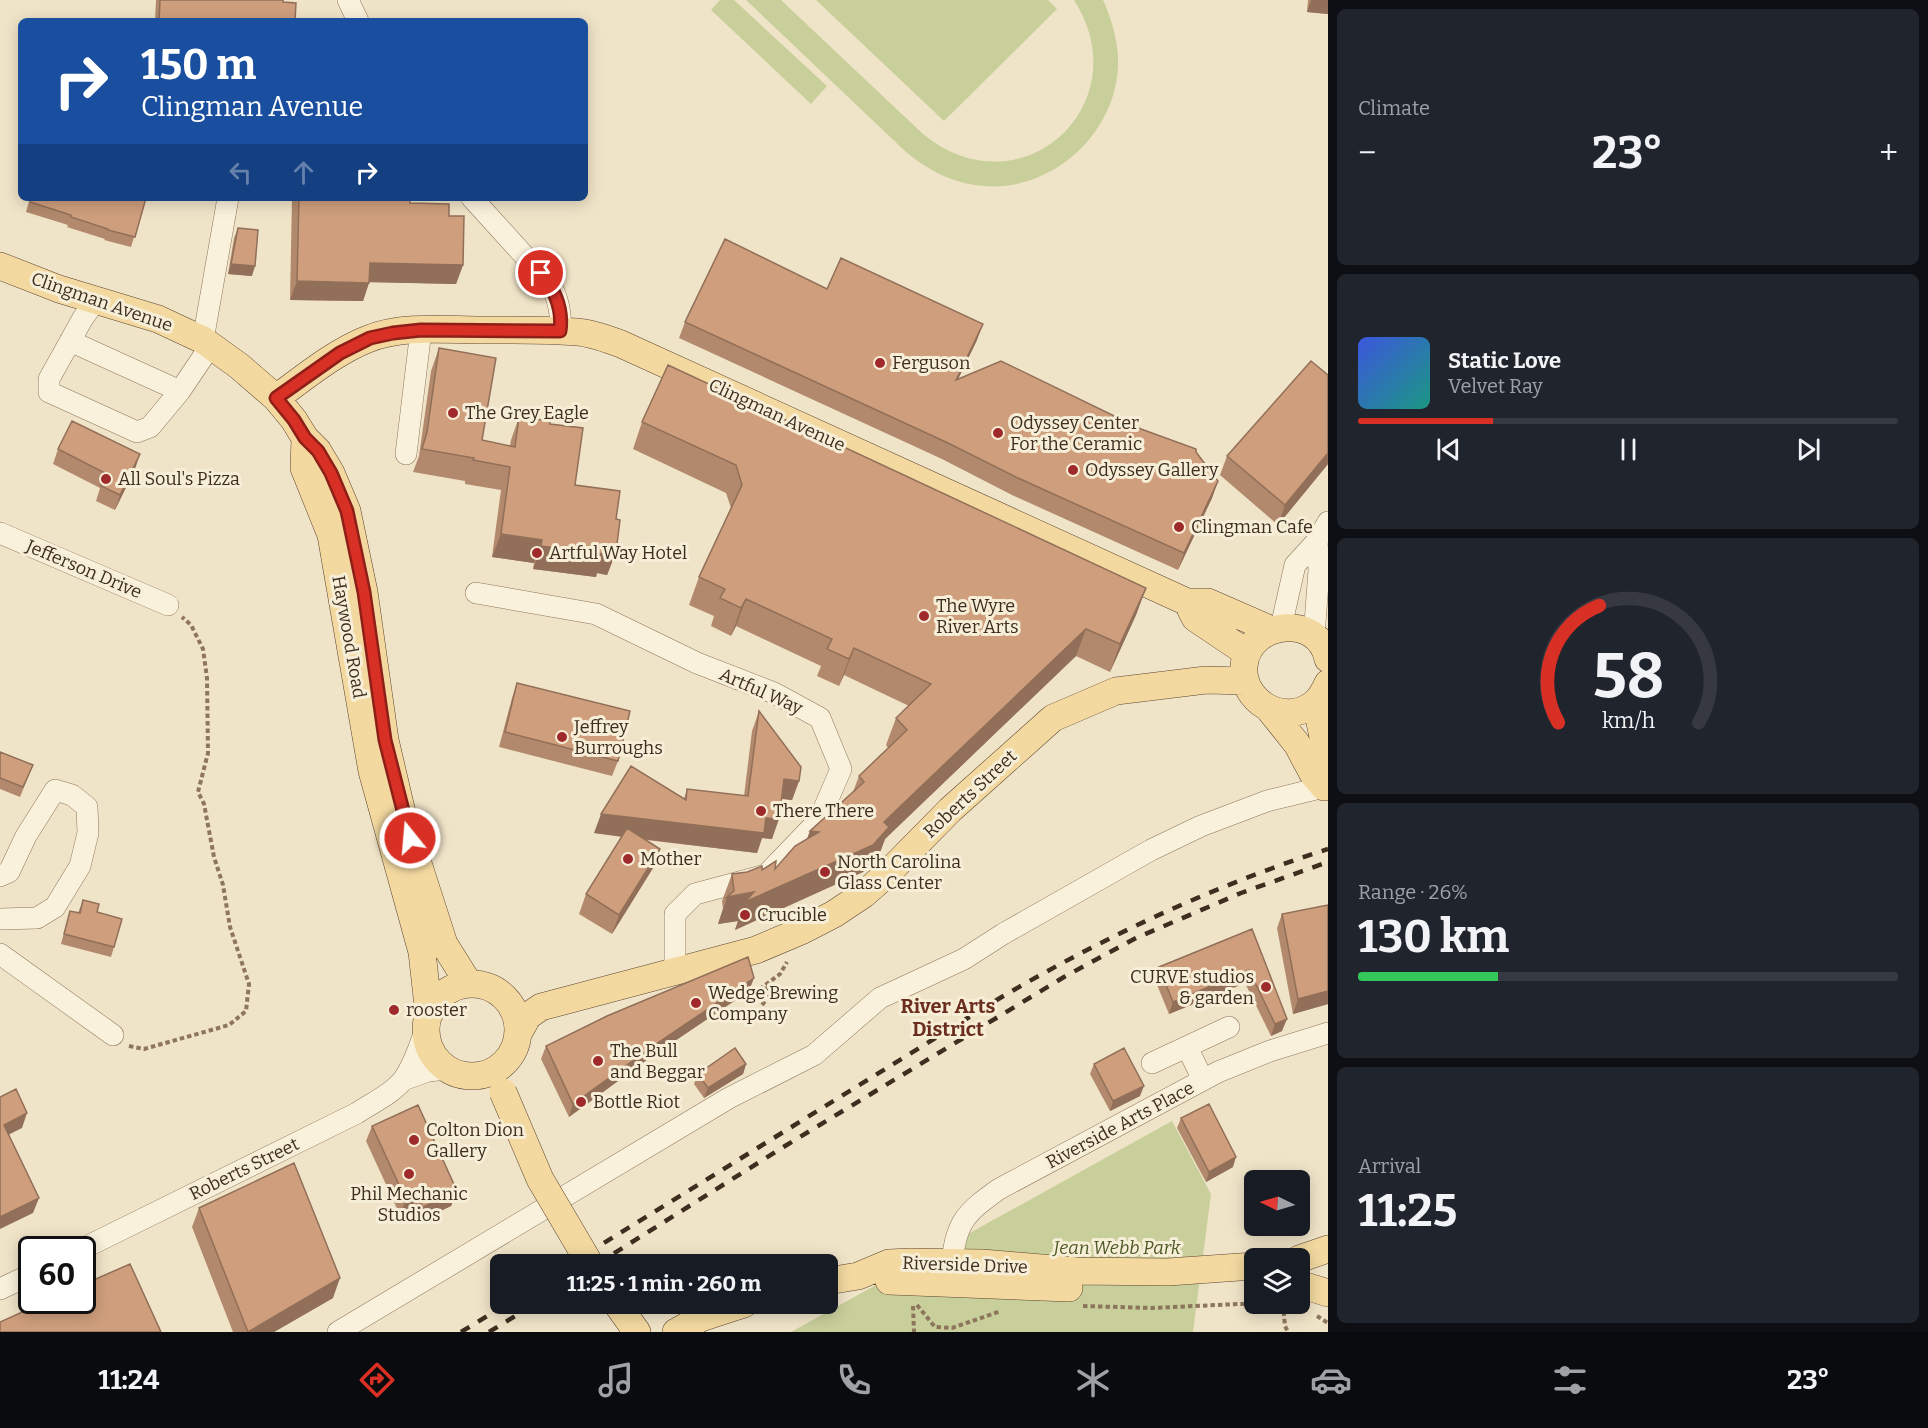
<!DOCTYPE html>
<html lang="en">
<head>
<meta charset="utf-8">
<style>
  body { margin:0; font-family:Bitter,serif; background:#20242c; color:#f1f3f6; height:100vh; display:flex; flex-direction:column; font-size:22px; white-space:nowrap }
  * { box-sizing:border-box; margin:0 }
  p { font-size:20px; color:#9ea1a6 }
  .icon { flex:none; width:33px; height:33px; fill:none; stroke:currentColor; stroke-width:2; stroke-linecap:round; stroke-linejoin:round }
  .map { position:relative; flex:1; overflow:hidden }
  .drawer { display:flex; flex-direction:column; gap:9px; padding:9px; background:#0d0f14; width:600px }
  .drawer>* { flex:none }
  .guide { position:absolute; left:18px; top:18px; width:570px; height:183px; border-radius:9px; box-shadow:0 3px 15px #0003; background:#1a4fa0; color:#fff; overflow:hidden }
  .needle { width:39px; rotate:275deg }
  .controls { position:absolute; left:1244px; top:1170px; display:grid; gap:12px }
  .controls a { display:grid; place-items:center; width:66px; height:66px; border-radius:9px; background:#171b24; box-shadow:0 3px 15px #0003; font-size:30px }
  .speed { position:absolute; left:18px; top:1236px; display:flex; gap:12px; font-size:30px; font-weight:700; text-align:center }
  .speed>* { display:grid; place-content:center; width:78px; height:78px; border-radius:50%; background:#171b24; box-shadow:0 3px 15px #0003; line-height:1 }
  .speed .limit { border:3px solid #111; border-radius:9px; background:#fff; color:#111 }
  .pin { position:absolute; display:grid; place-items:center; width:51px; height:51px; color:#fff; margin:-26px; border:3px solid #fff; border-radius:50%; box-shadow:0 2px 6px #0007 }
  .me { position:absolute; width:66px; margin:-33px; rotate:343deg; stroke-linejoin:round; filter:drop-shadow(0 0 4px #0008) }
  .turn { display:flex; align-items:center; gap:21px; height:126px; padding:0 24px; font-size:27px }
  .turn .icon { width:78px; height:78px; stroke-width:2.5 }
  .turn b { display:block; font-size:42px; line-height:51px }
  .lanes { display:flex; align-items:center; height:57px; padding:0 24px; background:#0003; justify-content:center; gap:30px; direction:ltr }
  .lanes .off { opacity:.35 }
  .big { font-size:45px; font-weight:700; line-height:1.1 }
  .drawer .card { flex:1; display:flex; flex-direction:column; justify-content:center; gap:9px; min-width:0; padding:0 21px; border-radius:9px; background:#20242c }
  .drawer .dial { align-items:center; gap:0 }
  .dial svg { height:156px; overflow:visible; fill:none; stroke:#363941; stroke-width:7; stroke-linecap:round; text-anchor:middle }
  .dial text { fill:#f1f3f6; stroke:none }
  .song { display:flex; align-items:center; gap:18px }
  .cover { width:72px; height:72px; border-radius:9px; background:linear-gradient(135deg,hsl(230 70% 55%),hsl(170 70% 35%)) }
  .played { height:6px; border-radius:3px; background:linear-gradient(90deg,#d93025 25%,#363941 25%) }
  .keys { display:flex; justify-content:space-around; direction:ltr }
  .heat { display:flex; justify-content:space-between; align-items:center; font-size:33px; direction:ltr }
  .charge { height:9px; border-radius:4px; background:linear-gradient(90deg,#34c759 26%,#363941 0) }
  .trip { position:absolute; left:490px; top:1254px; width:348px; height:60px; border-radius:9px; background:#171b24; box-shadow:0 3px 15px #0003; font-weight:700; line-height:60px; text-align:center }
  .menu { display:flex; height:96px; justify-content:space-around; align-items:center; background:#090b0e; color:#9ea1a6 }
  .menu .icon { width:42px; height:42px }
  .menu .active { color:#d93025 }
  .menu b { font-size:27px; color:#f1f3f6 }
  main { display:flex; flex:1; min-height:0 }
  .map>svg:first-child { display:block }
  .green { fill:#c9cf9b }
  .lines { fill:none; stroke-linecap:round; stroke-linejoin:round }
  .minor-casing { stroke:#8d765c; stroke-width:22 }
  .major-casing { stroke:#5b4430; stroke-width:28 }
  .path { stroke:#8d765c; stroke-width:4; stroke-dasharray:4.5 3; stroke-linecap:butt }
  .minor { stroke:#faf1dc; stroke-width:21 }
  .major { stroke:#f3d9a0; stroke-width:27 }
  .rail { stroke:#3d2e20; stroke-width:4.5; stroke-dasharray:10 10; stroke-linecap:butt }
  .major-bridge-casing { stroke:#5b4430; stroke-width:28; stroke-linecap:butt }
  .major-bridge { stroke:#f3d9a0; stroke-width:27 }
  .wall { fill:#b2896c }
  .shaded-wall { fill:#916f58 }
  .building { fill:#cf9f7d; stroke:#916f58; stroke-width:1.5 }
  .route-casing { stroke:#8d1f18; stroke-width:15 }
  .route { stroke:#d93025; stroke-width:10 }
  .poi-dot { fill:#9e2a2b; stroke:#f7eed8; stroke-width:2 }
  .labels { text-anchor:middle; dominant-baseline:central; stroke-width:6; stroke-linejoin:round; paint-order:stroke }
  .street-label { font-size:18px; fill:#3d2e20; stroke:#f7eed8 }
  .poi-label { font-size:18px; fill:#3d2e20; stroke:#f7eed8; text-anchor:start }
  .park-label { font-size:18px; font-style:italic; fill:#4d5a26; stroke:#f7eed8 }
  .neighbourhood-label { font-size:20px; font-weight:bold; fill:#6b2e1e; stroke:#f7eed8 }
</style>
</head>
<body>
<main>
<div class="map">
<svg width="1328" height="1332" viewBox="0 0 1328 1332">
  <rect width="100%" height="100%" fill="#f0e4c8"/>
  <path class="green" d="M720 0H734L827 86 811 104 711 10Z
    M746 0H781L923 134C1020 214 1141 105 1074 0H1103C1111 18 1117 37 1118 57 1121 132 1050 197 975 185 948 181 927 169 906 152Z
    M816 0H1048L1057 9 944 121Z
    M1172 1121 1211 1194 1193 1332H791Z"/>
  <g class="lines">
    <defs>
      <path id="minor" d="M348 0 358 21
        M472 198 550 284C558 297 562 316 560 331
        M96 300 83 318 49 379V392L137 432 150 427 180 391 211 345
        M203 340 228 198
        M70 341 180 391
        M406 454 421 330
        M0 533 168 605
        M476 593 596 614 697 663 774 693 820 718 841 769 819 820 766 875 695 894 675 914V972
        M1281 627 1295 565 1317 541 1328 522
        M1314 636 1319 570 1317 541
        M0 876 9 872 26 836 55 790 72 795 87 807 88 833 80 866 55 907 37 918 0 919
        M0 954 113 1035
        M1187 1047 1203 1080
        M1152 1063 1229 1027
        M403 1080 428 1071 448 1069
        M80 1250 357 1113C372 1103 392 1094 403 1080 414 1065 420 1045 426 1028
        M952 1262C956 1221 967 1212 999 1189L1218 1072 1270 1051 1328 1033
        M0 1289 32 1274
        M338 1332 729 1098 814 1055 880 998 964 959 1003 934 1151 850 1201 826 1267 801 1324 787"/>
      <path id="major" d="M0 266 59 289 158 319 203 340 239 366 276 398 294 420 305 438 318 451 331 473 347 511 364 592 385 740 403 817 444 944 469 984
        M276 398C305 377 335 352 368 339 402 325 445 330 481 330 513 330 545 329 577 332 592 333 607 339 621 344L1187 602H1208L1272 630
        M305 438 304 468 331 535 372 771 422 952 429 1015
        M1187 602 1195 618 1247 653
        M1328 659C1318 612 1248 621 1244 666 1241 701 1283 726 1312 705 1320 700 1324 692 1328 683
        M1322 696 1318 713 1328 761
        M1269 709 1297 744 1313 774 1324 787
        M426 1030a46 46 0 1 1 92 0a46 46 0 1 1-92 0Z
        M518 1034 528 1016 541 1007 756 950 803 930 834 914 864 894 889 872 950 810 1053 718 1116 691 1206 680 1245 681
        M1299 1259 1328 1249
        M828 1281 858 1276 889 1263 910 1262 982 1263 1077 1271 1168 1272 1254 1266
        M889 1281 1069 1288
        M1299 1284 1328 1293
        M617 1304 637 1332
        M676 1332 701 1318 744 1304"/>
    </defs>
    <use href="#minor" class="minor-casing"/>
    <use href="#major" class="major-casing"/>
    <path class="path" d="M762 1005 776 988 760 989 780 974 787 962
      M129 1046 144 1049 229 1025 246 1011 249 984 230 927 223 885 214 857 204 804 198 792 208 753 207 678 203 649 191 625 182 617
      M1283 1304 1285 1326 1288 1332
      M917 1305 935 1327 952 1328 1001 1311
      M913 1306 914 1332
      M1083 1306 1152 1308 1238 1304H1285
      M1317 1316 1328 1323"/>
    <use href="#minor" class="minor"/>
    <use href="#major" class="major"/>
    <path class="rail" d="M570 1264 1000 998C1104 937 1213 886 1328 849
      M597 1264 785 1146 1064 977 1136 938 1241 893 1328 862
      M461 1332 507 1304
      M489 1332 535 1304"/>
    <defs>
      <path id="major-bridge" d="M503 1092 540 1179 590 1264"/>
    </defs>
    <use href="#major-bridge" class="major-bridge-casing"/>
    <use href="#major-bridge" class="major-bridge"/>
  </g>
  <path class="wall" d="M156 0H283V2L295 21H155Z
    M1308 0H1328V14L1307 12Z
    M30 198H146L131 247 104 240 105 239 67 227 68 225 26 212Z
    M292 198H410V203L449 216 463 265 456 284 369 282 363 301 290 300Z
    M238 228 252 276 228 274 234 238Z
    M827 289 977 340 958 379 1141 429 1196 452 1218 481 1212 498 1178 570 1012 495 942 459 679 338 685 322Z
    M439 348 482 440 510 446 511 440 519 417 550 424 575 485 616 519V552L607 575 597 573 596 577 533 569 534 563 492 557 501 490 465 484V481L413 472 419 456 431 371Z
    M642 422 1146 588 1136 615 1110 672 1076 656 885 839 879 855 863 872 735 930 738 921 718 924 723 909 722 901 732 874 775 869 807 839 810 831 853 792 859 776 888 748 886 745 896 718 909 706 844 675 839 686 817 676 821 666 736 626 731 636 711 626 714 616 689 605 699 577 731 508 726 493 633 449Z
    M58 449 135 469 115 510 96 501 100 488 53 464Z
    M1227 456 1328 464 1278 525 1220 475Z
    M517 683 618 761 612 776 499 747 512 698Z
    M759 711 799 781 792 800 782 799 772 839 762 838 757 853 646 840 653 868 612 934 579 914 586 894 622 837 594 833 684 799 687 789 744 796 752 731Z
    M0 752 29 775 20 797 0 789Z
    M83 900 97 912 114 947 111 957 61 944 70 911 78 913Z
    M1328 905V1004L1293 1014 1277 928 1282 914Z
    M1252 929 1282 1031 1271 1036 1245 983 1169 1014 1155 980 1159 967Z
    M749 991 648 1059 569 1117 541 1059 546 1046Z
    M746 1064 743 1074 704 1098 694 1084 698 1074Z
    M1094 1064 1140 1096 1110 1111 1090 1074Z
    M1181 1118 1233 1167 1206 1182 1177 1128Z
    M372 1126 457 1191 451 1206 417 1222 411 1210 400 1215 366 1141Z
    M199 1208 333 1298 274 1332H233L192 1227Z"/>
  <path class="shaded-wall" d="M1311 0H1328V14L1307 12Z
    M370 263 463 265 456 284 363 282Z
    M231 264 255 266 252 276 228 274Z
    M297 281 369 283 363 301 290 300Z
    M983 324 977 340 950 396 956 380Z
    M1328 453V464L1278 525 1285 505Z
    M140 454 135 469 115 510 120 495Z
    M1218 481 1212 498 1178 570 1184 553Z
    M501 534 542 540 534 563 492 557Z
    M541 546 604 550 616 552 607 575 597 573 596 577 533 569Z
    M1146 588 1136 615 1110 672 1120 644Z
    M746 599 736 626 731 636 741 608Z
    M1086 629 1076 656 885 839 879 855 863 872 735 930 738 921 718 924 727 897 884 822Z
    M854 648 844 675 839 686 849 659Z
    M784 779 799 781 792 800 777 798Z
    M601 814 766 818 779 819 772 839 762 838 757 853 594 833Z
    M810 831 819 832 800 858Z
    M660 849 653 868 612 934 619 915Z
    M1249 970 1245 983 1169 1014 1173 1002Z
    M754 978 749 991 648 1059 569 1117 573 1104 653 1046Z
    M1328 991V1004L1293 1014 1298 999Z
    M1287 1019 1282 1031 1271 1036 1275 1024Z
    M746 1064 743 1074 704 1098 708 1088Z
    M1144 1086 1140 1096 1110 1111 1113 1101Z
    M27 1113 22 1128 0 1139 4 1125Z
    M1236 1157 1233 1167 1206 1182 1209 1172Z
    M457 1191 451 1206 417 1222 423 1207Z
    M417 1195 411 1210 400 1215 406 1200Z
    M39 1198 33 1213 0 1229V1217Z
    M340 1278 333 1298 274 1332H248Z"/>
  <path class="building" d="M160 0H283V2L296 3 295 21H159Z
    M31 198H146L135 237 108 230V229L71 217V215L30 202Z
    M299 198H410V203L449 204V216H464L463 265 370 263 369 283 297 281Z
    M238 228 258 230 255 266 231 264Z
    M725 239 827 289 841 258 983 324 956 380 1001 361 1141 429 1196 449V452L1218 481 1184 553 1018 478 948 443 685 322Z
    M439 348 496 358 482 440 515 447 519 417 550 421V424L583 428 575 485 620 491 616 519 620 520 616 552 604 550V554L541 546 542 540 501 534 510 467 473 460 474 458 422 449 427 432Z
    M1311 361 1328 375V453L1285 505 1227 456Z
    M668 365 1146 588 1120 644 1086 629 884 822 889 827 873 845 745 902 754 892 727 897 734 891 732 874 747 872 762 866V870L776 861 775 869 795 846 819 832 810 831 864 782 859 776 907 730 896 718 931 684 854 648 849 659 827 649 832 639 746 599 741 608 720 598 725 589 699 577 742 485 736 465 642 422Z
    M72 421 140 454 120 495 101 486 107 474 58 449Z
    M517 683 630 711 618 761 505 732Z
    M759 711 801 767 799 781 784 779 779 819 766 818 764 833 601 814 631 766 686 800 687 789 748 796Z
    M0 752 33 765 23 787 0 778Z
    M627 828 660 849 619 915 586 894Z
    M83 900 99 904 97 912 122 919 114 947 64 934 70 911 80 913Z
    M1328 905V991L1298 999 1282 914Z
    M1252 929 1287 1019 1275 1024 1249 970 1173 1002 1159 967Z
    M748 957 754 978 653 1046 573 1104 546 1046 607 1016Z
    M735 1048 746 1064 708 1088 698 1074Z
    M1124 1048 1144 1086 1113 1101 1094 1064Z
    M16 1089 27 1113 4 1125 39 1198 0 1217V1097Z
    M1209 1104 1236 1157 1209 1172 1181 1118Z
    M418 1105 457 1191 423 1207 417 1195 406 1200 372 1126Z
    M294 1163 340 1278 248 1332 199 1208Z
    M130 1264 161 1332H0V1322L49 1300H82V1285Z"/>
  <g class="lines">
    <defs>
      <path id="route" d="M410 838 385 740 364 592 347 511 331 473 318 451 305 438 294 420 276 398 340 353 370 338 393 333 421 330 560 331C563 310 555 290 541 273"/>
    </defs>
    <use href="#route" class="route-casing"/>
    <use href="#route" class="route"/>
  </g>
  <g class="poi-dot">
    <circle cx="880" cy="363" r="6"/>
    <circle cx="453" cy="413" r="6"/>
    <circle cx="998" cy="433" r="6"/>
    <circle cx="1073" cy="470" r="6"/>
    <circle cx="106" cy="479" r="6"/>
    <circle cx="1179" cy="527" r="6"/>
    <circle cx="537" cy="553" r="6"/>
    <circle cx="924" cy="616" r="6"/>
    <circle cx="562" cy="737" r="6"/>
    <circle cx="761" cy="811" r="6"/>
    <circle cx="628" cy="859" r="6"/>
    <circle cx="825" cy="872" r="6"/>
    <circle cx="745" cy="915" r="6"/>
    <circle cx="1266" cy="987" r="6"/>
    <circle cx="696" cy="1003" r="6"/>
    <circle cx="394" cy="1010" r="6"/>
    <circle cx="598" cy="1061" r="6"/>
    <circle cx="581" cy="1102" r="6"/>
    <circle cx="414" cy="1140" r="6"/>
    <circle cx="409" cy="1174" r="6"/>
  </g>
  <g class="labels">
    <g class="street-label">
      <text transform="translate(102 302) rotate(19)">Clingman Avenue</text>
      <text transform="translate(777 415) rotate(25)">Clingman Avenue</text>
      <text transform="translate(84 569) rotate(23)">Jefferson Drive</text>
      <text transform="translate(349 637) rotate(80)">Haywood Road</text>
      <text transform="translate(761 691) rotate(24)">Artful Way</text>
      <text transform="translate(970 794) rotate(-43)">Roberts Street</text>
      <text transform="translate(1120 1125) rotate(-28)">Riverside Arts Place</text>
      <text transform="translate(244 1169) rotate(-26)">Roberts Street</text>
      <text transform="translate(965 1265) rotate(2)">Riverside Drive</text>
    </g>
    <g class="poi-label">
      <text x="892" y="363">Ferguson</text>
      <text x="465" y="413">The Grey Eagle</text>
      <text x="1010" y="423">Odyssey Center<tspan x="1010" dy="21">For the Ceramic</tspan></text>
      <text x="1085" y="470">Odyssey Gallery</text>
      <text x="118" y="479">All Soul's Pizza</text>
      <text x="1191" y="527">Clingman Cafe</text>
      <text x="549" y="553">Artful Way Hotel</text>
      <text x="936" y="606">The Wyre<tspan x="936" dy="21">River Arts</tspan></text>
      <text x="574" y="727">Jeffrey<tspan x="574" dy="21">Burroughs</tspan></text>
      <text x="773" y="811">There There</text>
      <text x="640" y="859">Mother</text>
      <text x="837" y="862">North Carolina<tspan x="837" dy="21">Glass Center</tspan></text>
      <text x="757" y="915">Crucible</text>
      <text x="1254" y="977" text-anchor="end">CURVE studios<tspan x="1254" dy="21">&amp; garden</tspan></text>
      <text x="708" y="993">Wedge Brewing<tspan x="708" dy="21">Company</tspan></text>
      <text x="406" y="1010">rooster</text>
      <text x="610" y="1051">The Bull<tspan x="610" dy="21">and Beggar</tspan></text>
      <text x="593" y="1102">Bottle Riot</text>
      <text x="426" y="1130">Colton Dion<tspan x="426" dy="21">Gallery</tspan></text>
      <text x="409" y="1194" text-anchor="middle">Phil Mechanic<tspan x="409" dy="21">Studios</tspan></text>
    </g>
    <g class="park-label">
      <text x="1117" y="1248">Jean Webb Park</text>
    </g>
    <g class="neighbourhood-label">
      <text x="948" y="1006">River Arts<tspan x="948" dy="23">District</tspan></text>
    </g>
  </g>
</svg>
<div class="controls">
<a><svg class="needle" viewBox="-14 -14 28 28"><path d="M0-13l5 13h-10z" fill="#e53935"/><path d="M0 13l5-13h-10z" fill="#9ea1a6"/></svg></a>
<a><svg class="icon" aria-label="layers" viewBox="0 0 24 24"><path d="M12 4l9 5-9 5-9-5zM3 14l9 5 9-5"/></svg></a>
</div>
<div class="speed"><div class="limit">60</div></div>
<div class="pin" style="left:541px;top:273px;background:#d93025"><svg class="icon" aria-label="arrive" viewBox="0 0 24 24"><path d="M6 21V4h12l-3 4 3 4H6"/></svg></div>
<svg class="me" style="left:410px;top:838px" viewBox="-20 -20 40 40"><circle r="17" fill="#d93025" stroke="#fff" stroke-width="3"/><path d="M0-11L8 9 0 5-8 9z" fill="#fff"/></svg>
<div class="trip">11:25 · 1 min · 260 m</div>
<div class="guide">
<div class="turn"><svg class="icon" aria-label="right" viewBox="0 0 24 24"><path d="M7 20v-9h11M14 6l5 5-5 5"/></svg><div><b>150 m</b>Clingman Avenue</div></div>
<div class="lanes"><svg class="icon off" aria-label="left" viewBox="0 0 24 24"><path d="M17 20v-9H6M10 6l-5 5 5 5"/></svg><svg class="icon off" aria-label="ahead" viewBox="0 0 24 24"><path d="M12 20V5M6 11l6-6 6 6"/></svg><svg class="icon" aria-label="right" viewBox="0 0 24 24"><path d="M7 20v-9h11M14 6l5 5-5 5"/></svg></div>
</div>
</div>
<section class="drawer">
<div class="card"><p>Climate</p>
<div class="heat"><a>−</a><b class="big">23°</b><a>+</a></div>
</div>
<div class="card">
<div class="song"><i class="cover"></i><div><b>Static Love</b><p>Velvet Ray</p></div></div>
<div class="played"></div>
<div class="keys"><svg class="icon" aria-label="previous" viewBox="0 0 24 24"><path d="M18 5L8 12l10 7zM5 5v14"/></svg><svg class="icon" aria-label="pause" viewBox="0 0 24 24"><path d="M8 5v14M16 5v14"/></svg><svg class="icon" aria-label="next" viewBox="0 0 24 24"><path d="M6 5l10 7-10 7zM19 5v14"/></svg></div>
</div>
<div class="card dial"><svg viewBox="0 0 100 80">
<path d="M14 69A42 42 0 1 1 86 69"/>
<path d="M14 69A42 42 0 0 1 35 9" stroke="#d93025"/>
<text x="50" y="56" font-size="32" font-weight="700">58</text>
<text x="50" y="72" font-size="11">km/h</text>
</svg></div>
<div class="card"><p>Range · 26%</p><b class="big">130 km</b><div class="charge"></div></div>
<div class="card"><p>Arrival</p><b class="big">11:25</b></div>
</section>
</main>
<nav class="menu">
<b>11:24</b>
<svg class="icon active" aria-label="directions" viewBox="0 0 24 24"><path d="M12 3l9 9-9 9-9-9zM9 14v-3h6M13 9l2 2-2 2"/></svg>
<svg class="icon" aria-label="music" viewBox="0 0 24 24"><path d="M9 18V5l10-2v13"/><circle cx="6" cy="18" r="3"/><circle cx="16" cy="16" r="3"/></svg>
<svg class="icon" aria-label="phone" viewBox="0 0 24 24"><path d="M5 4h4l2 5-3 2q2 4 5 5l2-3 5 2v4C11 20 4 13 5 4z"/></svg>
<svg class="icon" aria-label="climate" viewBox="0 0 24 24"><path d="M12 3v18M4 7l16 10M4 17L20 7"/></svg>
<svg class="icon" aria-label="car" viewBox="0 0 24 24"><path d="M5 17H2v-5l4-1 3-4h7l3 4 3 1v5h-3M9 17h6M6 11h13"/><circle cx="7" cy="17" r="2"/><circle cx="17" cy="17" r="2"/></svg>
<svg class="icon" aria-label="filters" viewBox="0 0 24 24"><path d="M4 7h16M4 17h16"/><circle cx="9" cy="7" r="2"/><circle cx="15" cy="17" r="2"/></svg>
<b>23°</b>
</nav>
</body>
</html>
